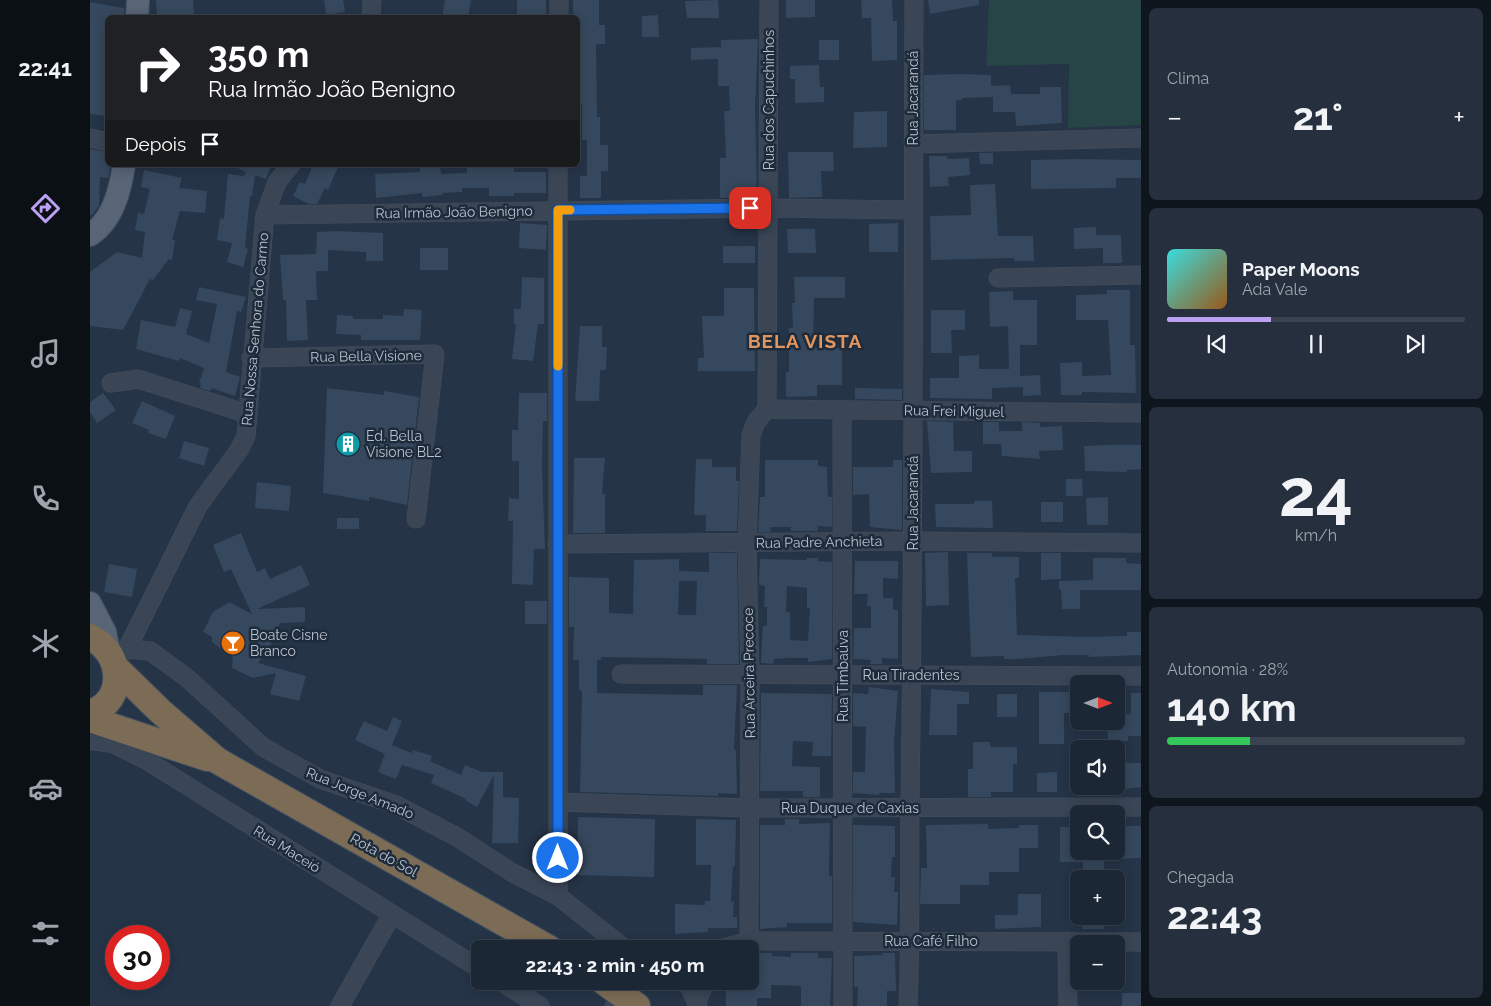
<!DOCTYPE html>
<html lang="pt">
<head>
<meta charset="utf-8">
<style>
  body { margin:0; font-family:Raleway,sans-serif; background:#252f3d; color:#f1f3f6; height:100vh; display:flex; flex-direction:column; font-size:19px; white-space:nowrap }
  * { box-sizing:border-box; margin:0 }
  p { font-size:16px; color:#a0a5ad }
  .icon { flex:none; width:28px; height:28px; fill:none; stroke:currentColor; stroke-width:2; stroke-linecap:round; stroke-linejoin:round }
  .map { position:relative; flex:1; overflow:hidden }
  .sheet { display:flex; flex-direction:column; gap:8px; padding:8px; background:#0f151d; width:350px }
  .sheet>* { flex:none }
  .hud { position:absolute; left:15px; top:15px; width:475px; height:152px; border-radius:8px; box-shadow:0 2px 12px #0003,0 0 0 1px #3a4450; background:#202124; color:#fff; overflow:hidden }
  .needle { width:32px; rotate:90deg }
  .buttons { position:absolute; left:980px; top:675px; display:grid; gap:10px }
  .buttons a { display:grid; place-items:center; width:55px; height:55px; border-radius:8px; background:#1c2735; box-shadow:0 2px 12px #0003,0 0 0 1px #3a4450; font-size:25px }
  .speed { position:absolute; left:15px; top:925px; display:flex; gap:10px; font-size:25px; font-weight:700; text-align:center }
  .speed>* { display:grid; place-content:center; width:65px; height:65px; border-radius:50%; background:#1c2735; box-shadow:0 2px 12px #0003,0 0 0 1px #3a4450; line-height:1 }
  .speed .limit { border:8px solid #d22; background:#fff; color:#111 }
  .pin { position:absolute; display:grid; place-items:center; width:42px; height:42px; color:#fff; margin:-21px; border-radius:10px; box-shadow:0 2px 8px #0006 }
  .me { position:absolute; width:55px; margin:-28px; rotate:0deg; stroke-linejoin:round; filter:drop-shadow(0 0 4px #0008) }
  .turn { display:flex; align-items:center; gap:18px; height:105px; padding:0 20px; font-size:22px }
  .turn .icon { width:65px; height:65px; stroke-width:2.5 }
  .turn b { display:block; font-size:35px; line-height:42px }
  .then { display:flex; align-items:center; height:48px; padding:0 20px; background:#0003; gap:10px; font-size:19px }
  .big { font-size:38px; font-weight:700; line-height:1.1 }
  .sheet .tile { flex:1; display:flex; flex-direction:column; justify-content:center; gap:8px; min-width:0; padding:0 18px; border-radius:8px; background:#252f3d }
  .sheet .dial { align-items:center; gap:0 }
  .dial b { font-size:65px; line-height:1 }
  .song { display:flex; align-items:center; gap:15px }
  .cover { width:60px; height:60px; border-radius:8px; background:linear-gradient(135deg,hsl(180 70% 55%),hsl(30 70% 35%)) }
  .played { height:5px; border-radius:2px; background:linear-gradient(90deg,#bca0f2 35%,#3a4450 35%) }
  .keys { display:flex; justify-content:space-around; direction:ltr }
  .heat { display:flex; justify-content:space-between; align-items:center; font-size:28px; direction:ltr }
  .charge { height:8px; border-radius:4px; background:linear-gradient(90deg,#34c759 28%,#3a4450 0) }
  .trip { position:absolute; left:381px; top:940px; width:288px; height:50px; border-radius:8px; background:#1c2735; box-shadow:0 2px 12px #0003,0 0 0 1px #3a4450; font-weight:700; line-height:50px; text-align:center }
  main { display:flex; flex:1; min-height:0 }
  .menu { display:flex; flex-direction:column; width:90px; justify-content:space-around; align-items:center; background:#0b1015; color:#a0a5ad }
  .menu .icon { width:35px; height:35px }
  .menu .selected { color:#bca0f2 }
  .menu b { font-size:22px; color:#f1f3f6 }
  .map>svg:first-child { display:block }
  .green { fill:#274447 }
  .building { fill:#36485d; fill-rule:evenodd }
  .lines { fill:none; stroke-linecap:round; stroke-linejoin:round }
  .minor-casing { stroke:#434f5f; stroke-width:19 }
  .major-casing { stroke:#434f5f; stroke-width:24 }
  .highway-casing { stroke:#445160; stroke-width:28 }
  .minor { stroke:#3a4656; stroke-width:18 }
  .major { stroke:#586576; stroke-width:22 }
  .highway { stroke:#7c6c56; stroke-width:26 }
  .route-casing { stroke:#114b97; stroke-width:12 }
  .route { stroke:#1a73e8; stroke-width:9 }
  .slow { stroke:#f59e0b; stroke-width:9 }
  .labels { text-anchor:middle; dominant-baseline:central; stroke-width:5; stroke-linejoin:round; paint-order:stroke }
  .street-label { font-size:14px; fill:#b8c1cf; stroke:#1e2b3b }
  .poi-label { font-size:14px; fill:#b8c1cf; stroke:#1e2b3b; text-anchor:start }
  .district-label { font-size:19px; font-weight:bold; letter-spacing:1px; fill:#e19560; stroke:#1e2b3b }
</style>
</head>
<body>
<main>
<nav class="menu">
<b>22:41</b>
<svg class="icon selected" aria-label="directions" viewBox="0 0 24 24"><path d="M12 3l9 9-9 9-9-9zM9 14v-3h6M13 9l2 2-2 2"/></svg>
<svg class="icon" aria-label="music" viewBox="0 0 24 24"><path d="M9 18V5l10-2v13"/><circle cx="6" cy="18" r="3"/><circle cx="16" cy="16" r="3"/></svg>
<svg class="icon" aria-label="phone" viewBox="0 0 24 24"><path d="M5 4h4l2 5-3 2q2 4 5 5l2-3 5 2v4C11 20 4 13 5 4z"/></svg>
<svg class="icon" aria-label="climate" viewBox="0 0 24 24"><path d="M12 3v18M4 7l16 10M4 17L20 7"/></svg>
<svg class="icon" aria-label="car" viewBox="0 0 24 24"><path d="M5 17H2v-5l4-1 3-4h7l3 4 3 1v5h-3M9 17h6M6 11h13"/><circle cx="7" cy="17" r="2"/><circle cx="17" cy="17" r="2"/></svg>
<svg class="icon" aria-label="filters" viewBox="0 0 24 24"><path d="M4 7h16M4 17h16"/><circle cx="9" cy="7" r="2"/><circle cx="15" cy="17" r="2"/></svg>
</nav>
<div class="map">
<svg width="1051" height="1006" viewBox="0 0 1051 1006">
  <rect width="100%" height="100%" fill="#253447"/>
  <path class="green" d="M899 0H1051V125L978 128 979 64 896 66Z"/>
  <path class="building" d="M66 0H103L104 16 67 17Z
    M234 0H253L255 12 236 15Z
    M355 0H381L378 18H352Z
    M427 0H456V17H427Z
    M483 0H509V25H515V44H506L507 117H510V145H518V171H511V198H490V176H497V140H492V105H488V17H483Z
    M628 0 629 18H597L595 1Z
    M696 0H725V17L696 18Z
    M771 0H802L803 21H807V60L782 61 781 18H772Z
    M838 0H889V5L840 14Z
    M0 2 34 8V18H18V116L0 114Z
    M568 15 569 37H552V16Z
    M668 39 665 107 667 198H630V158H636L634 111H640L639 86H628V59L601 60V48L631 47V40Z
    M729 40H749V60H729Z
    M729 65 730 87H734V102L705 103V79H700V66Z
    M872 74 901 75V86L920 85 921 94H950V87H971L972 123 926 126 925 112H903V97L872 98V100H866V130H834V75Z
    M797 111V147L763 148 764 112Z
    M0 149 18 152V165H21L18 178 10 177 9 206 2 215H0Z
    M698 152H743L744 171H731L732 197 699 198Z
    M889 153H903V164H890Z
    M839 156H857V159L879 158 880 175 858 177 859 186 840 187Z
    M987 159 1051 160V178H1026V188L941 189V160Z
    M141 165H181L176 179 165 175 162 196H160L155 248 158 249 153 267 137 262 142 243 127 240 130 218 134 219 138 174 154 176 156 172Z
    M223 165H249L238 190 235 188 227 204H219L203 196 210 182 215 184Z
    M330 165H350L351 174 377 173V165H424V172H456V193H424V196H399V188H372V192L352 193V195L332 197V193L286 198 285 174 330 172Z
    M54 170 92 178 89 188 117 191 115 213 90 211 82 240H85L82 260 79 259 63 280 60 279 33 330 0 326V272L27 252 52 258 55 232 45 230 48 213 54 214 60 189 51 187Z
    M905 184 908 236H943L944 261H924V258L841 260 840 216 881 215 880 185Z
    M430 223 457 225 456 250 429 248Z
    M808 223V252H779V224Z
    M1006 227V235H1031L1032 263H1013V248L984 249V228Z
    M697 229H725L726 253H698Z
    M248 231 293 233V261H276V252L238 250V271H226L227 300H216L218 340 197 341 196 300H193L190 255 226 254 227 232Z
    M633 246H665V263H633Z
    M330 248H358V270H330Z
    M432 277 454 278V324H448L443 361 422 359 426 324H424V309H431Z
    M704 277H755V298H724L723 348H752V385H727V396L696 397V372H699V328H703L702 303H705Z
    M109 287 156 297 151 312 147 311 136 372 150 377 145 396 121 388V391L110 388 111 383H109L114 368 90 358 89 361 46 349 51 320 85 327 90 308 102 311 96 334 119 343 127 304 106 300Z
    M634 288H664L665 371H608V358H614L612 316H634Z
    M1017 290H1040V345H1045L1046 393 992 392V395H971L970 363 992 362V376L1021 375 1018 320H986V295L1017 294Z
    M923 291V300H947V345H930V376L950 375 951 395 933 396V387L902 388V399L840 398V378H869V356L889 355V369H919L918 326 900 327 899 292Z
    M314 309 332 310 330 340H271V335L246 334 247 315 263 316V319H293V315L313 316Z
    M841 310H875V330H861L862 353H841Z
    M490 326H512V347H517L516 370H510L509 401H485Z
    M237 388 294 395V391L329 397 317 505 279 497V501L233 493Z
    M765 388 812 389V400L765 399Z
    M13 393 26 410 7 423 0 412V402Z
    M429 393H457V421H453L452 465 455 549H444L443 585 422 584 423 521H418L419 498 429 499V461H422V430H428Z
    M52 401 85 416 76 439 58 433 59 430 42 423Z
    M837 421 863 422 864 451H882V472L841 473Z
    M893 422H909V431H932V422L950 423V427L972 426 973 450 949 451 950 459 912 456 911 444H893Z
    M94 441 119 448 114 466 89 458Z
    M1016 445H1051V469L1037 470V472L995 471 994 446Z
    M484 458H515L512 494H515V533H483Z
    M606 459H622V467H646V481H649L647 531H616V515H604Z
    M675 460H728V466L737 467 738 497H742V527L728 526V531H701V527H681L680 532H668L670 497H675Z
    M803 460H812V530L780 527 779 494 763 495V467H803Z
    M976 479H992L993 496H976Z
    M167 482 201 486 199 511 165 508Z
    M1018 497V525H997L996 498Z
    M884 501H902L903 528 846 527 845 504H884Z
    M951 502H973V522H951Z
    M247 518H269V529H247Z
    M151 533 167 572 175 568 180 579 211 565 220 585 167 609 215 607V622L190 623 179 649 168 663 216 676 209 701 180 694 186 673 163 678 142 668 143 657 122 642V637L113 632 123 612 139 602 162 614 141 569 134 572 123 545Z
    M858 552 859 605 836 606 835 553Z
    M619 553H647L649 664H617V659L511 657V660H507V693L613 695V685H647L644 750H646L647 794 628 793V796L490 792 492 691 489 690V660H483L484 627H479V577L519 578V613L543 614 544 560 589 559V571L619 572ZM589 581H607L606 615H588Z
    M877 553H902V557H929V578H925L927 635 999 637 1037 636V632H1051V655L999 657V655H973L928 659H914V656L881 657Z
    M951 553H971V579L951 580Z
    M717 558H728V561L742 562V659L718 662V658H697L684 659 683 664 671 663 672 638 673 626H677V607H674L675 586 669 585 670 559 717 560ZM697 586 717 588V608H720L718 641 700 640V612H696Z
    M1003 558H1036V563L1051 564V590H990V609H972L971 589H969V581L1003 580Z
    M765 561H808V579L793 578V598H803V610H808V659L792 658V664H780L781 660 763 659 764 628H781V606H777L778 594H764Z
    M19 564 47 569 42 597 14 592Z
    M435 601H457V624H435Z
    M779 687 808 691 804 741 805 793H789V795L763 793V772H775L776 727 763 726V693L778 694Z
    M841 689 879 692V704H867V735H839Z
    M949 692H989V713H974V744H949Z
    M671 693 742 694 741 756H722L723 742 703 741 702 766 730 767V797H713V791H670Z
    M1041 693H1051V736H1038V741H1018L1017 721H1026V715L1041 714Z
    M907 694H927V717H907Z
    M303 717 312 721 302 745 322 753 323 750 342 756 340 761 371 775 375 765 392 772H413V797L429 798 428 843H402L404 775 387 807 375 800 376 799 341 783 344 775 312 765 306 779 288 772 295 754 265 740 274 721 297 731Z
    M883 742H900V747H927V764H923V792H901V797H878V769H883Z
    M1026 763H1051V787L1026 790Z
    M967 772V792H947V773Z
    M488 817 565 819 564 877 487 875Z
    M606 819 646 820 645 866H643L641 901 644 902 643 917H647V928H618V932L585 934V904L615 905V901H620L621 865H606Z
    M695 819H709V824L740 823 739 876H742V923H697V927L670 929V825H695Z
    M898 824V829L929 828V825H948V848H929V872H899V885H870V904H830L831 868H837L836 825Z
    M763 825 805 826V857H802L801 877H805L804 892H808L807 925 763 922Z
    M1026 826H1051V858L1026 859Z
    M970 827H989V851H1014V872H993V862H970Z
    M928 894H951V927L905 929V915H928Z
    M992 916H1014V929H992Z
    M670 953H682V956L701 957V953H728V958H742L740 1006H711V986L681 985V998H667V1006H636V986L664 988 665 955 670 956Z
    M792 953H805L806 991H797V1006H767L768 987H764V956L792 955Z
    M1032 993H1051V1006H1032Z"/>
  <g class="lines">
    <defs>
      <path id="minor" d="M281 18 282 0
        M469 18V0
        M0 138 18 142
        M823 144 1051 138
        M468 165V896
        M175 215 679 208 822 210
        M908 278 1051 275
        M161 358 345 354 326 519
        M21 383 48 379 158 414
        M677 409 679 0
        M677 409 1051 413
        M752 410 753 1006
        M467 544 823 541 1051 543
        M37 649 60 651 96 677 173 747 230 779 306 805 367 837 423 873 468 896 535 949
        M28 656 37 649 108 506 149 450 156 436 175 215 187 182 201 165
        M531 674 1051 676
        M0 740 24 744 56 760 390 969
        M468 802 659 808 1051 807
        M659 941 660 675 657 544 661 435 666 422 677 409
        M977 941 978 1006
        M630 949 659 941 1051 942
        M410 981 450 1006
        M592 981 599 986 608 1006
        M607 1001 616 981
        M250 1006 302 914
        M524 1006 531 994 546 981
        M818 1006C821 937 819 868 820 799 824 533 823 266 824 0"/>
      <path id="major" d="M47 18 48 0
        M0 235C23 220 30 191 34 165
        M0 603 15 632 19 651"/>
      <path id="highway" d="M0 637C33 652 37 701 0 713
        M26 668 70 711 128 761 460 949
        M0 719 117 758
        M513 981 547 1006"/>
    </defs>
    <use href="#minor" class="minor-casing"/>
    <use href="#major" class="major-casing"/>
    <use href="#highway" class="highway-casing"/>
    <use href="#minor" class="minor"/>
    <use href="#major" class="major"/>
    <use href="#highway" class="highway"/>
  </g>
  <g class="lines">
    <defs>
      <path id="route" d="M468 858V210L660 208"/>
    </defs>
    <use href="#route" class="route-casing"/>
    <use href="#route" class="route"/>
    <path class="slow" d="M468 366V210H480"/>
  </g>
  <defs>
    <symbol id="building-disc" viewBox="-11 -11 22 22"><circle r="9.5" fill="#0f9aa8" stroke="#1e2b3b"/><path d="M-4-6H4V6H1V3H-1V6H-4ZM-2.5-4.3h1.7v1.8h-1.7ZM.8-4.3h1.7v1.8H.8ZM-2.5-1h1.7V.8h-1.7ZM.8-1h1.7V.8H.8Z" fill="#fff"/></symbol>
    <symbol id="bar-disc" viewBox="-11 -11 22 22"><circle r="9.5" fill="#e8710a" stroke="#1e2b3b"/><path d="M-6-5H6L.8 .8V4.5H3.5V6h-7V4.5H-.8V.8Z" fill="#fff"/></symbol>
  </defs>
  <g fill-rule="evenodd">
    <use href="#building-disc" x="244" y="430" width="28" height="28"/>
    <use href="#bar-disc" x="129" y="629" width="28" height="28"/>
  </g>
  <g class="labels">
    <g class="street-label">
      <text transform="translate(823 98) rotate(-90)">Rua Jacarandá</text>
      <text transform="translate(679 100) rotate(-90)">Rua dos Capuchinhos</text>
      <text transform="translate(364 212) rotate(-1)">Rua Irmão João Benigno</text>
      <text transform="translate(165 329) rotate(-85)">Rua Nossa Senhora do Carmo</text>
      <text transform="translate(276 356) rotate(-1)">Rua Bella Visione</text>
      <text transform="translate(864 411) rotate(1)">Rua Frei Miguel</text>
      <text transform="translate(823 503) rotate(-90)">Rua Jacarandá</text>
      <text transform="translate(729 542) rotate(-1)">Rua Padre Anchieta</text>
      <text transform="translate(659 673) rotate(-91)">Rua Arceira Precoce</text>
      <text x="821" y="675">Rua Tiradentes</text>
      <text transform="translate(753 676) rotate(-90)">Rua Timbaúva</text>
      <text transform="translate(270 793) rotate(22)">Rua Jorge Amado</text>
      <text x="760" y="808">Rua Duque de Caxias</text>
      <text transform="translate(197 849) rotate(32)">Rua Maceió</text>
      <text transform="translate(294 855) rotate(29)">Rota do Sol</text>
      <text x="841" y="941">Rua Café Filho</text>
    </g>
    <g class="poi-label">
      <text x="276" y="436">Ed. Bella<tspan x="276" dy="16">Visione BL2</tspan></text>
      <text x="160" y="635">Boate Cisne<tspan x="160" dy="16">Branco</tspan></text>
    </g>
    <g class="district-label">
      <text x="715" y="341">BELA VISTA</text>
    </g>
  </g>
</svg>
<div class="buttons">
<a><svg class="needle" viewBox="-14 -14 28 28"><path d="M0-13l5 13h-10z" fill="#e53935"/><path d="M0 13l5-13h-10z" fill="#a0a5ad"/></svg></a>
<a><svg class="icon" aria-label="sound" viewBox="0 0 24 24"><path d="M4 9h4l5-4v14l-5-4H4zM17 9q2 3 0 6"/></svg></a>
<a><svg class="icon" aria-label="search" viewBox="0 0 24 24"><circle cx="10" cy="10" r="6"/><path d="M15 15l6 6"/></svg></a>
<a>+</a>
<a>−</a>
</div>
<div class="speed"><div class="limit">30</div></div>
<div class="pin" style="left:660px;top:208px;background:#d93025"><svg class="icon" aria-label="arrive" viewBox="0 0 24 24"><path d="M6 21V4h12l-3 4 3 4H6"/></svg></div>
<svg class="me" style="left:468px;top:858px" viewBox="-20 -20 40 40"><circle r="17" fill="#1a73e8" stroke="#fff" stroke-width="3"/><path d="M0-11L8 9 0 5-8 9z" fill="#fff"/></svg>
<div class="trip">22:43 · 2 min · 450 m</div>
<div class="hud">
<div class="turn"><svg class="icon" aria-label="right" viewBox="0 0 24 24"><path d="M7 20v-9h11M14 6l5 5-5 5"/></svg><div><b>350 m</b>Rua Irmão João Benigno</div></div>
<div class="then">Depois<svg class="icon" aria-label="arrive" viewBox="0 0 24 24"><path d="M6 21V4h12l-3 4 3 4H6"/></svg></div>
</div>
</div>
<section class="sheet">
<div class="tile"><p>Clima</p>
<div class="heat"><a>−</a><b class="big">21°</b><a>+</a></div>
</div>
<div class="tile">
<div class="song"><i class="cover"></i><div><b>Paper Moons</b><p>Ada Vale</p></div></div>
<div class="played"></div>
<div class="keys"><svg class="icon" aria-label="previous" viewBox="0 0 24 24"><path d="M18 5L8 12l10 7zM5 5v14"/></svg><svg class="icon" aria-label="pause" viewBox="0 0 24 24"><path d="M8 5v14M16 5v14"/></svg><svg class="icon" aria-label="next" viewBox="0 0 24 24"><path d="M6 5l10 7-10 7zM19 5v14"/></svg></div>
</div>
<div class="tile dial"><b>24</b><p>km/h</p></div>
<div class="tile"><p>Autonomia · 28%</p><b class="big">140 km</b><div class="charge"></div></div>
<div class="tile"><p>Chegada</p><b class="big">22:43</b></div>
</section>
</main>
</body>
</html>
